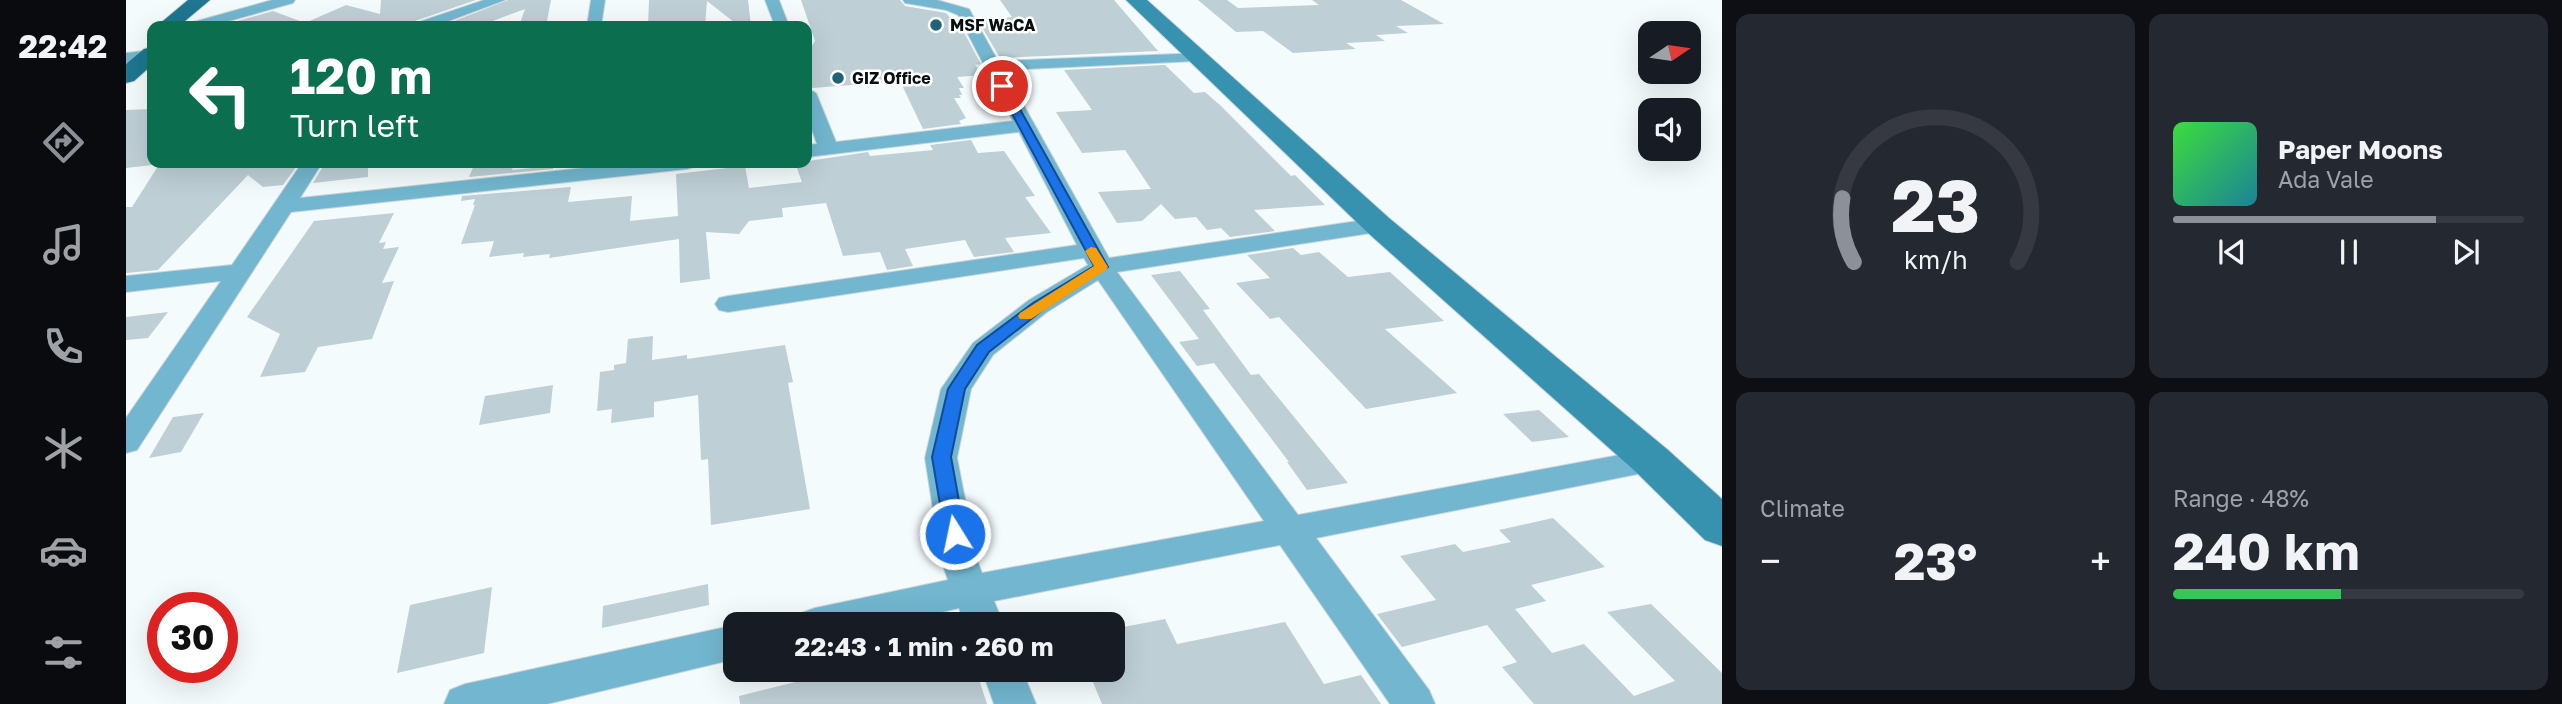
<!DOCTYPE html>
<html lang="en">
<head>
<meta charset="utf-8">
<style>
  body { margin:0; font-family:"Golos Text",sans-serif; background:#242831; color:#f1f3f6; height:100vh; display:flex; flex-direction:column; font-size:26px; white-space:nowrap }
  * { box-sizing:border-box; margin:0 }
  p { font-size:23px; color:#9ea1a6 }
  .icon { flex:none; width:38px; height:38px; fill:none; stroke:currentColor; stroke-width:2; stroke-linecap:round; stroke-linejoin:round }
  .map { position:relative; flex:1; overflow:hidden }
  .panel { display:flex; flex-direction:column; gap:14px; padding:14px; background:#0d0f14; width:840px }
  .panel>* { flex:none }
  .banner { position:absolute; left:21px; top:21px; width:665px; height:147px; border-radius:14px; box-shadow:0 7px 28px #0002; background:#0b6e4f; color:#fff; overflow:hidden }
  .needle { width:46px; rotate:77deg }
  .buttons { position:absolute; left:1512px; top:21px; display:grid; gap:14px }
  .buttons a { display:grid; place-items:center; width:63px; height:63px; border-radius:14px; background:#171b24; box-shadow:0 7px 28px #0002; font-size:35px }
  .speed { position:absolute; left:21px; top:592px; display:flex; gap:14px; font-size:35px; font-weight:700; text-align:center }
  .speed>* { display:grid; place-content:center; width:91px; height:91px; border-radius:50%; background:#171b24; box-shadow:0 7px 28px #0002; line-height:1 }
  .speed .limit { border:10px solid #d22; background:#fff; color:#111 }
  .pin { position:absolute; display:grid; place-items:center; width:60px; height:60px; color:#fff; margin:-30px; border:4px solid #fff; border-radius:50%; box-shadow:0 2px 7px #0007 }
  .me { position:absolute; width:77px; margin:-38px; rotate:350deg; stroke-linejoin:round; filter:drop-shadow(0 0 5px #0008) }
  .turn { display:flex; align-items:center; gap:24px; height:147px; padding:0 28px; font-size:32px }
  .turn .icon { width:91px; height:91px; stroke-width:2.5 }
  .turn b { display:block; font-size:49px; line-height:60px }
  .big { font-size:52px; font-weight:700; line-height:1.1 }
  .panel .tile { flex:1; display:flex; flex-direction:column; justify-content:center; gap:10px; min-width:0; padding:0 24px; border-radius:14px; background:#242831 }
  .panel .dial { align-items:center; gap:0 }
  .dial svg { height:182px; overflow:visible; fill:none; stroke:#363941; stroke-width:7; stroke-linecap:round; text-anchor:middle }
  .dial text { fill:#f1f3f6; stroke:none }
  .song { display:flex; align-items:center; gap:21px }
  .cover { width:84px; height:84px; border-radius:10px; background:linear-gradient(135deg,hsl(120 70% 55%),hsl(190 70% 35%)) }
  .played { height:7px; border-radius:4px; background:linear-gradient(90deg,#8c9099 75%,#363941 75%) }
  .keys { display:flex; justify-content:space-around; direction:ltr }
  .heat { display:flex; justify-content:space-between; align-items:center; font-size:38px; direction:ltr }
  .charge { height:10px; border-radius:5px; background:linear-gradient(90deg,#34c759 48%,#363941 0) }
  .panel .tiles { flex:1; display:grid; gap:14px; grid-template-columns:repeat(2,1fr) }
  .trip { position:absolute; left:597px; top:612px; width:402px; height:70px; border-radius:14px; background:#171b24; box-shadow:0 7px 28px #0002; font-weight:700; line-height:70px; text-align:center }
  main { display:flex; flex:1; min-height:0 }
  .tab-bar { display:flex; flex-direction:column; width:126px; justify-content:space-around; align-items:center; background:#090b0e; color:#9ea1a6 }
  .tab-bar .icon { width:49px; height:49px }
  .tab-bar .on { color:#8c9099 }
  .tab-bar b { font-size:32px; color:#f1f3f6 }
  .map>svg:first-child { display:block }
  .building { fill:#becfd5 }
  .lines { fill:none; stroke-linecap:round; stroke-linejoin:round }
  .street-casing { stroke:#ced5d7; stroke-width:2 }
  .secondary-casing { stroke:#ced5d7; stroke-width:2 }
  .primary-casing { stroke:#ced5d7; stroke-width:2 }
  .street { fill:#72b7cf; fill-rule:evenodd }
  .secondary { fill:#3792af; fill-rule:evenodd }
  .primary { fill:#1e7690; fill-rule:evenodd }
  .route { fill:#1a73e8; stroke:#114b97; stroke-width:2 }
  .slow { fill:#f59e0b }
  .poi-dot { fill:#216276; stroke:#fff; stroke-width:2.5 }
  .labels { text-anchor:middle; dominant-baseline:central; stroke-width:5; stroke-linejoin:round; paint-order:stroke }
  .far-poi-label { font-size:16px; font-weight:bold; fill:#090f11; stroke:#fff; text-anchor:start }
</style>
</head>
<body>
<main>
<nav class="tab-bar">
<b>22:42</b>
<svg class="icon on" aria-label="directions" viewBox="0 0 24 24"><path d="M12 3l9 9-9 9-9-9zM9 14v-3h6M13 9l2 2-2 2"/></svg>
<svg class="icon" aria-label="music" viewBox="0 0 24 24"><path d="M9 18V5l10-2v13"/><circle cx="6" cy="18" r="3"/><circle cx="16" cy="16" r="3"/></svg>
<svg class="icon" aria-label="phone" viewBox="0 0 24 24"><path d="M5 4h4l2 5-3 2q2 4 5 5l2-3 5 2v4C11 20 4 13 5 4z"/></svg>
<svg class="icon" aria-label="climate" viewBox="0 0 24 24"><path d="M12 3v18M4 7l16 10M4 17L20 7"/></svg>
<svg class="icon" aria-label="car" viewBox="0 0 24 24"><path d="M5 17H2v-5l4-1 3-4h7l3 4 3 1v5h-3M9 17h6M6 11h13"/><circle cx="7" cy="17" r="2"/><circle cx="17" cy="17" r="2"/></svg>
<svg class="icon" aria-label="filters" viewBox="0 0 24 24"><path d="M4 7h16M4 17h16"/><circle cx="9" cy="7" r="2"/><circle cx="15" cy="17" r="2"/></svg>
</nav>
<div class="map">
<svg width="1596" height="704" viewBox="0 0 1596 704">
  <rect width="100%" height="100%" fill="#f4fbfd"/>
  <path class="building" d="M255 0H350L289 21 285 26H94L147 11 179 23 220 5 254 14Z
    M382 0H425L420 26H393L399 9 364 22 318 25Z
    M523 0H622L625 26H613L581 1 579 26H522Z
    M675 0H774L779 6 820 13 830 24 833 23 855 64 849 65 857 75 831 77 838 88H833L836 95H833L835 98H828L840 118 833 121 835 124 797 129 774 81 687 88 681 85V53L689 41Z
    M874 0H988L1032 51 874 58 853 22 886 17Z
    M1072 0H1101L1112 8 1193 5 1186 0H1275L1318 24 1270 26 1282 33 1250 35 1259 41 1220 43 1230 49 1167 53 1137 31 1110 32Z
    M1039 65 1068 93 1079 92 1095 106 1165 176 1169 175 1199 205 1128 210 1149 231 1104 237 1095 228 1081 230 1070 217 1049 219 1035 204 1016 221 991 223 972 192 1025 189 999 150 956 153 930 112 966 110 938 70Z
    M26 109V165L0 168V110Z
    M845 140 852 153 878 151 909 196 899 197 925 233 879 238 888 252 848 257 839 240 779 249 787 266 761 270 754 252 717 256 700 203 656 208 657 217 623 221 613 234 580 232 584 279 554 283 553 239 423 258 424 254 397 257 398 253 363 257 368 241 335 244 349 205H347L349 199 335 201 336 196 445 187 442 202 506 196 504 221 552 216 550 174 619 166 623 188 676 182 669 163 742 152 744 156 807 150 804 145Z
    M34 163H173L157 185 137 187 122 175 32 270 0 273V207H6Z
    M199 163H242V177L187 183Z
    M349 163H388L386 170 427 166V169L343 177Z
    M268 213 253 243 260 242 257 249 273 247 256 283 268 281 246 339 192 347 179 372 134 377 154 334 121 317 188 221Z
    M1167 248 1175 255 1193 252 1222 277 1264 272 1318 321 1259 329 1331 393 1240 409 1153 317 1144 319 1110 283 1144 278 1121 255Z
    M1054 271 1084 309 1077 310 1125 375 1133 374 1222 483 1181 490 1161 462H1163L1088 363 1071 366 1053 342 1073 339 1025 275Z
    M42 312 22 338 0 340V317Z
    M527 336 526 360 561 355V359L659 345 667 382 662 383 684 509 585 525 582 459 575 460 572 395 528 402V417L485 423 486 409 471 411 474 372 488 370V365L500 363 502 339Z
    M427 385 424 413 353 425 359 396Z
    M1413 410 1443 437 1406 442 1377 414Z
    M78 413 55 452 23 458 47 417Z
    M1427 518 1479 567 1405 585 1420 601 1389 609 1426 653 1458 644 1508 696 1549 681 1481 612 1525 604 1596 673V704H1408L1376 667 1391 662 1361 625 1276 647 1251 614 1310 600 1274 556 1329 544 1337 552 1385 542 1373 530Z
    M582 584 583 605 476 628 477 606Z
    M366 587 358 653 271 673 284 605Z
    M1039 619 1051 644 1159 622 1198 684 1235 675 1255 704H976L962 670H987V629Z
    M718 670H850L861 704H614L613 696Z"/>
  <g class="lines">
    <defs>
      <path id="street" d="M146 0H169L167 3 85 26H62L64 23Z
        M358 0H379L309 26H288L290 23Z
        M465 0H479L475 26H461Z
        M639 0H653L663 26H649Z
        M777 0H811L843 9 872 61 1077 53 1079 56 1077 59 1071 61 878 70 983 258 1252 218 1260 220 1263 225 1260 230 1252 232 991 272 1172 515 1526 449 1537 453 1542 461 1537 469 1190 538 1303 690 1309 704H1264L1154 545 868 601 878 625H839L833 608 762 625H670L675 613 689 608 822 580 815 560 799 458 815 389 847 343 903 300 962 265 958 258 602 312 593 310 589 304 593 298 602 296 951 245 893 132 681 157V145L691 144 681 116V88L690 93 710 142 887 121 832 15 820 10 779 3ZM972 280 1138 521 856 573 851 560 831 458 845 389 867 355 921 312Z
        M26 50V60L0 63V53Z
        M176 163H196L174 198 505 163H571L568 167 561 169 165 212 11 450 0 453V418L95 281 0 292V276L106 265Z
        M609 625V659L421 704H318L324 690 339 684Z
        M856 670H896L910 704H868Z"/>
      <path id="secondary" d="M1000 0H1021L1263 218 1542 450 1596 499V546L1579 540 1510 472 1241 232Z"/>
      <path id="primary" d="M62 0H84L53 26H31Z
        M26 47V65L8 81 0 83V64L18 49Z"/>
    </defs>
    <use href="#street" class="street-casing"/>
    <use href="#secondary" class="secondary-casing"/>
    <use href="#primary" class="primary-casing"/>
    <use href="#street" class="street"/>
    <use href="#secondary" class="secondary"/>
    <use href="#primary" class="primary"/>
  </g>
  <path class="route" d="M876 83 881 86 982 267 918 309 863 352 839 389 825 457 839 534 836 540 829 542 822 540 819 534 806 457 822 389 851 345 907 303 968 266 871 86Z"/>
  <path class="slow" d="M965 247 970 248 982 267 980 270 905 319H894L892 316 894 313 968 266 959 251Z"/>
  <g class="poi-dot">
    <circle cx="810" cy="25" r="7"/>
    <circle cx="712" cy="78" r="7"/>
  </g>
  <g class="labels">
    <g class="far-poi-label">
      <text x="824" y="25">MSF WaCA</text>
      <text x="726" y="78">GIZ Office</text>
    </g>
  </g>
</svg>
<div class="buttons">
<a><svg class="needle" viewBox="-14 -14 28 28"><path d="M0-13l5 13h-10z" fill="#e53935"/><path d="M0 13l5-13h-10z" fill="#9ea1a6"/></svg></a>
<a><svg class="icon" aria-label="sound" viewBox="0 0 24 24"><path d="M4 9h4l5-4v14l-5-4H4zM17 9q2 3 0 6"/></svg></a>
</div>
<div class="speed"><div class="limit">30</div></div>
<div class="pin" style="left:876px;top:86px;background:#d93025"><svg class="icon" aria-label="arrive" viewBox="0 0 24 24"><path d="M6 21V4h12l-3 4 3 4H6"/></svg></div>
<svg class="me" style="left:829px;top:534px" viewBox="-20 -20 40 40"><circle r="17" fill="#1a73e8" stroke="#fff" stroke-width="3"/><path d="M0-11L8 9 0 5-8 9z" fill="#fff"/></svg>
<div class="trip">22:43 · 1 min · 260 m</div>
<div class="banner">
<div class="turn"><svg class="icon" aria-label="left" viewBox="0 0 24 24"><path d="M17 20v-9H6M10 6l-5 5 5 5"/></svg><div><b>120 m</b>Turn left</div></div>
</div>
</div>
<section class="panel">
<div class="tiles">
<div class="tile dial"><svg viewBox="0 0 100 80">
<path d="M14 69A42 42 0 1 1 86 69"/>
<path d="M14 69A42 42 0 0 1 9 41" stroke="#8c9099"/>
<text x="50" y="56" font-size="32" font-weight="700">23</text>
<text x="50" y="72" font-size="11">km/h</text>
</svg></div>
<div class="tile">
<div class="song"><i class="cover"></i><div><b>Paper Moons</b><p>Ada Vale</p></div></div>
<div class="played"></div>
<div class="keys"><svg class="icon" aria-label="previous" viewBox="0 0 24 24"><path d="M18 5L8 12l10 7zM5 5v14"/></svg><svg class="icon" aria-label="pause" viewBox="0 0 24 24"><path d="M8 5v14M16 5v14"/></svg><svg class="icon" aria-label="next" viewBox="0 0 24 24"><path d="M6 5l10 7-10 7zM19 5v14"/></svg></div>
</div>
<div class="tile"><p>Climate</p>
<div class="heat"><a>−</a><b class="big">23°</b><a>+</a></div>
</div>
<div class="tile"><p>Range · 48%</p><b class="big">240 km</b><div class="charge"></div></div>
</div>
</section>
</main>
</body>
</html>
